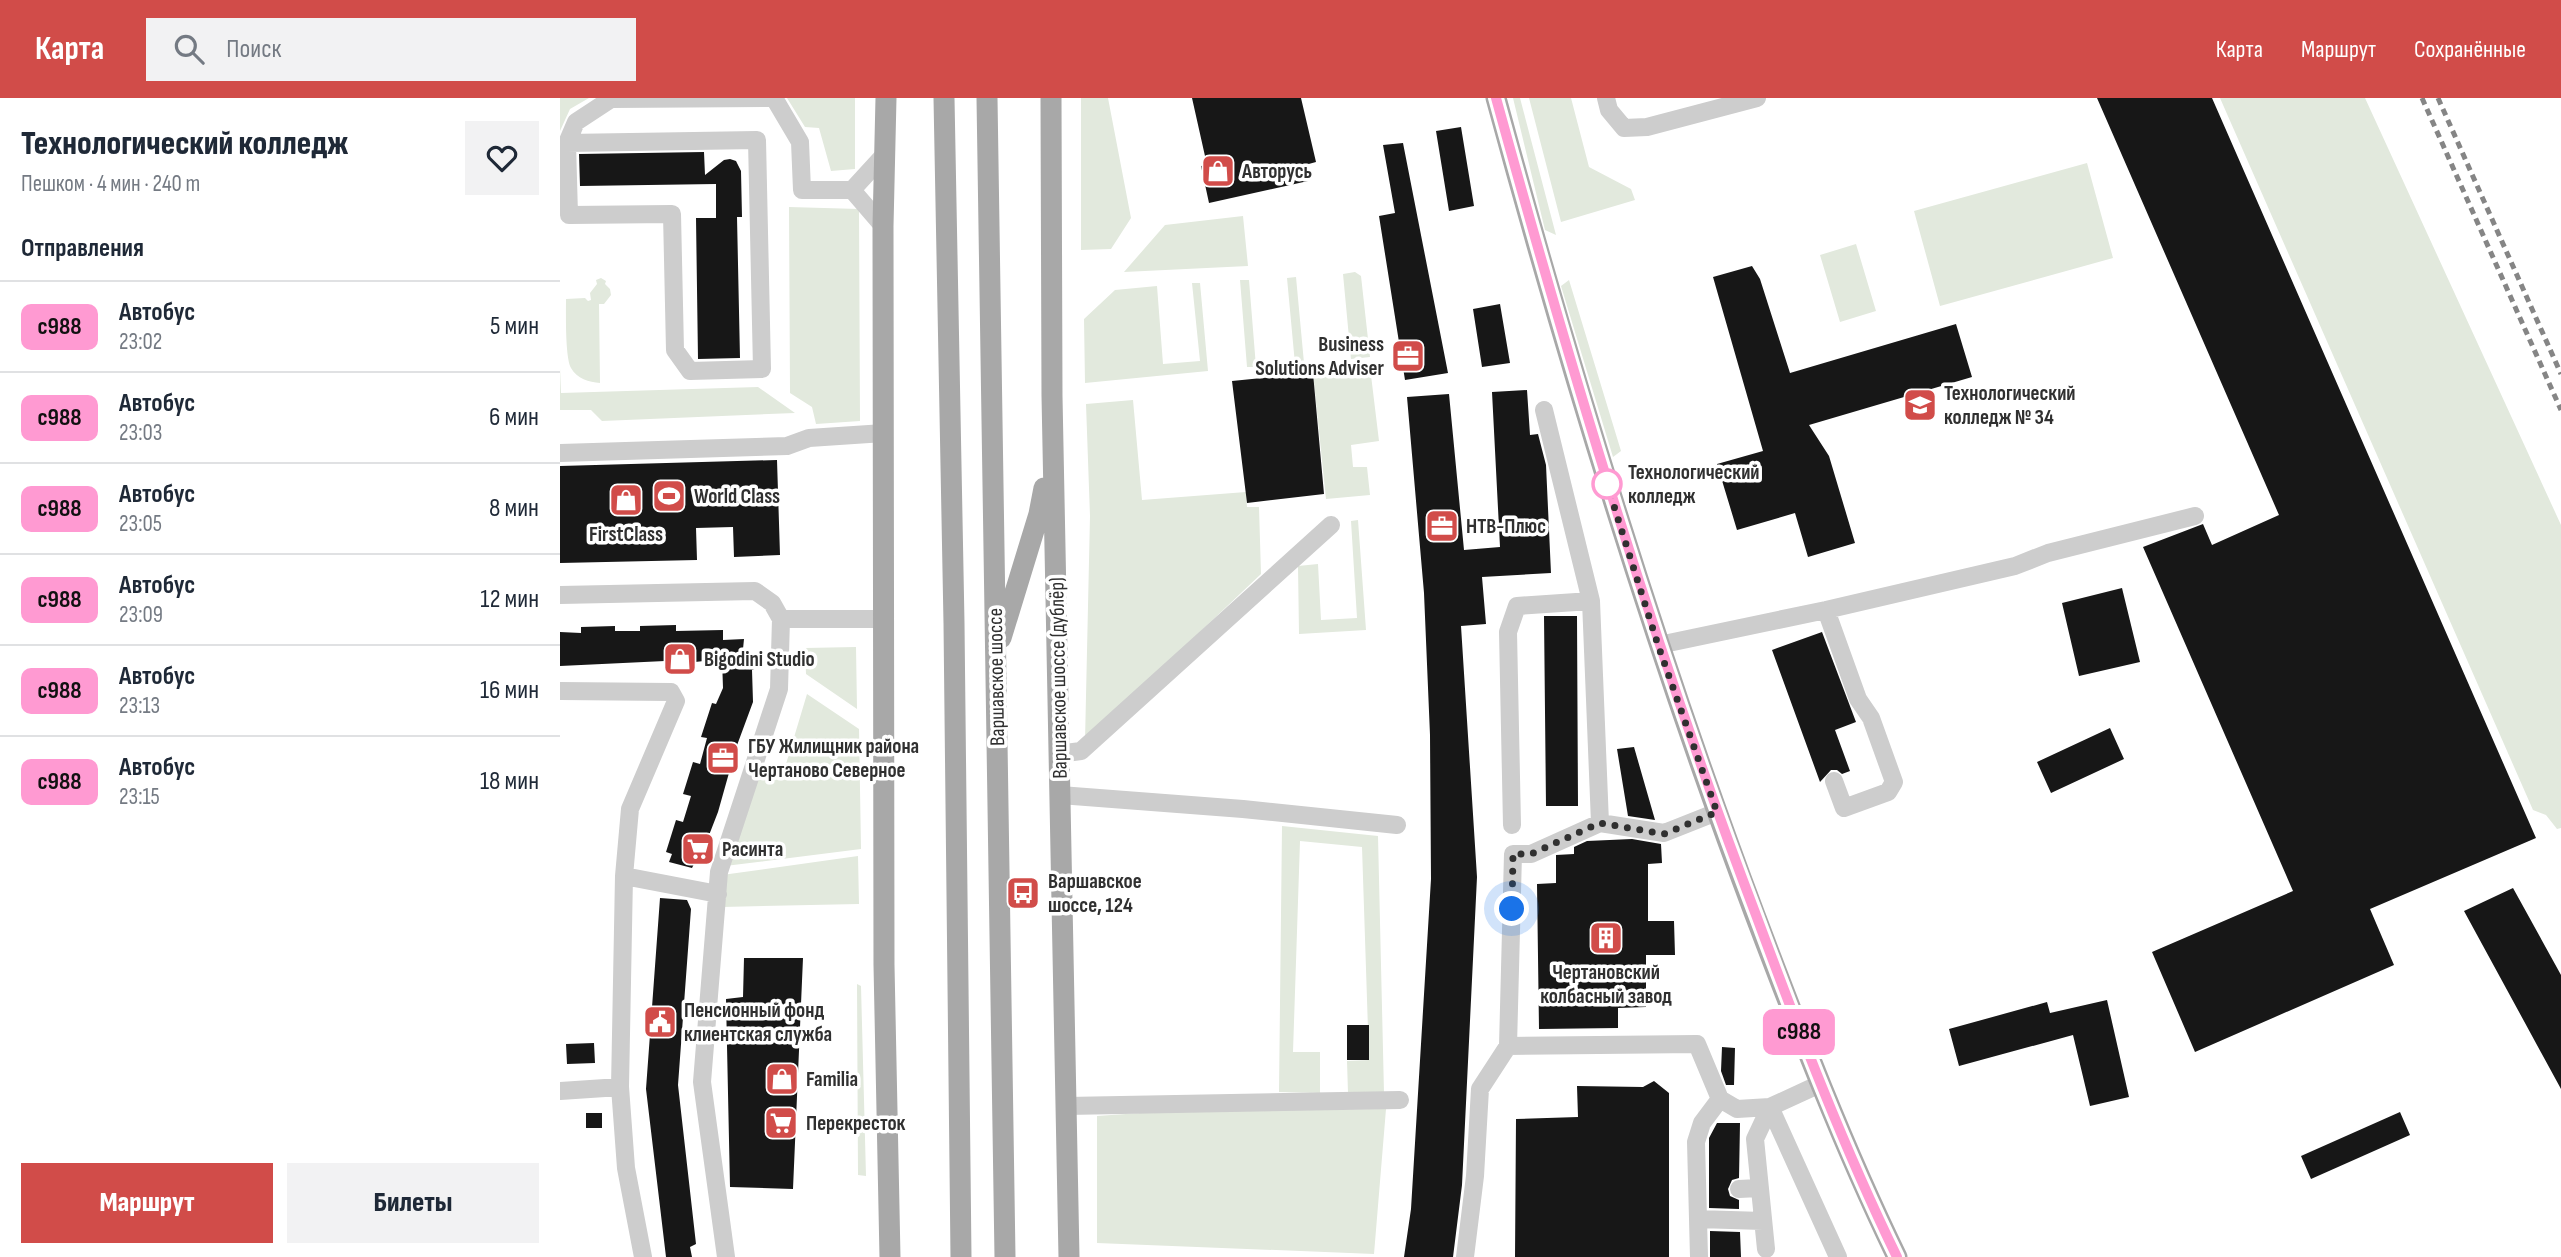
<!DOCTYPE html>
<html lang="ru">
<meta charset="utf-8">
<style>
body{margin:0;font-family:"Sofia Sans Condensed",sans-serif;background:#f2f2f3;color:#1f2937;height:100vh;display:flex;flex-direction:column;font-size:26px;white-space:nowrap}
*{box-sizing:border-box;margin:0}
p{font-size:23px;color:#747a83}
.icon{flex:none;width:38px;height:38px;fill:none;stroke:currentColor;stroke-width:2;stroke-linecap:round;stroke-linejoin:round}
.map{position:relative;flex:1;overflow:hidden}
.sheet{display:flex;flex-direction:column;background:#fff;width:560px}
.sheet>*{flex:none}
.badge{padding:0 14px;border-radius:10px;font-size:24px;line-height:46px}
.you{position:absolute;width:35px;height:35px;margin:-18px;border:5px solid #fff;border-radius:50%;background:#1a73e8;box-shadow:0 0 0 10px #1a73e833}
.map>.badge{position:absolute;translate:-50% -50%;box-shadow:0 0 0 4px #fff}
h2{padding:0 21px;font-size:26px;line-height:63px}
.round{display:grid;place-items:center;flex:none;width:74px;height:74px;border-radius:0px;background:#f2f2f3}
.headline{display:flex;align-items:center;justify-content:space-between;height:119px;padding:0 21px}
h1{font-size:33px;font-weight:800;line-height:52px}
.button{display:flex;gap:14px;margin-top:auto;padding:14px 21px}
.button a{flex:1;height:80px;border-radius:0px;background:#d14c49;color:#fff;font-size:28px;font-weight:800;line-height:80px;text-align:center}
.button a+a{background:#f2f2f3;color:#1f2937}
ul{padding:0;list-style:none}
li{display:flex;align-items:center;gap:21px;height:91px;padding:0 21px;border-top:2px solid #e0e1e3}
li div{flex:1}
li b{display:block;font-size:26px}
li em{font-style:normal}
li .badge{min-width:77px;font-weight:700;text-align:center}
header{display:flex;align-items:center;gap:42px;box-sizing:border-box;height:98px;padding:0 35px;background:#d14c49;color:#fff}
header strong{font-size:33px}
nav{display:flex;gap:38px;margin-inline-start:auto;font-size:24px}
.search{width:490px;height:63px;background:#f2f2f3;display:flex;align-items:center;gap:18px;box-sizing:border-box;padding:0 24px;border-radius:0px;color:#747a83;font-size:26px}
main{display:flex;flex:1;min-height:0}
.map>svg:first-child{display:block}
</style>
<header>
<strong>Карта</strong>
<div class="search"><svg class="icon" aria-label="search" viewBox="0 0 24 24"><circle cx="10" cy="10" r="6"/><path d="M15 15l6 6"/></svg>Поиск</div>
<nav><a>Карта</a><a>Маршрут</a><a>Сохранённые</a></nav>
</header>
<main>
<section class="sheet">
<div class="headline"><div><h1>Технологический колледж</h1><p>Пешком · 4 мин · 240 m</p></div><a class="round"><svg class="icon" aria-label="heart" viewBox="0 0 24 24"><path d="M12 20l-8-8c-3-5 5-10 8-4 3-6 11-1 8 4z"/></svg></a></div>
<h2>Отправления</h2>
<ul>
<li><span class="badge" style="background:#ff9ad2;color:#111">с988</span><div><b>Автобус</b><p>23:02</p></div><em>5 мин</em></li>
<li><span class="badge" style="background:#ff9ad2;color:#111">с988</span><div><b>Автобус</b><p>23:03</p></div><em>6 мин</em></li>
<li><span class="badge" style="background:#ff9ad2;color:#111">с988</span><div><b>Автобус</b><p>23:05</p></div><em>8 мин</em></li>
<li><span class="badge" style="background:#ff9ad2;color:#111">с988</span><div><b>Автобус</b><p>23:09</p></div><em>12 мин</em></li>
<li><span class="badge" style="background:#ff9ad2;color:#111">с988</span><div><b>Автобус</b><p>23:13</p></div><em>16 мин</em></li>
<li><span class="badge" style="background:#ff9ad2;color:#111">с988</span><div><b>Автобус</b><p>23:15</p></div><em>18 мин</em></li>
</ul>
<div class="button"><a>Маршрут</a><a>Билеты</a></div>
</section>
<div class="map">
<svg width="2001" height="1159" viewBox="0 0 2001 1159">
<rect width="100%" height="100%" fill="#fff"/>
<path fill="#e2e9dd" d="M0,0H29L10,11L0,33Z
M227,0H295V71L271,73L259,30L245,29Z
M521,0H548L571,120L551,151L521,152Z
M953,0H960L996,137L985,132Z
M969,0H1011L1029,69L1071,91L1075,102L1001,124Z
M1660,0H1805L2001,427V730L1997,731L1986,717L1973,712Z
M1527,65L1553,160L1380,208L1354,113Z
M229,109L299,111L300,323L256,326L252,309L230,295Z
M683,118L688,168L564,174L605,127Z
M1296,146L1316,213L1280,224L1260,157Z
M795,174L801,178L810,259L791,261L783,176Z
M736,179L744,265L735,266L727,180Z
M41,180L46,183L45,186L50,191L51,197L44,206H39L40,285C29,284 17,281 11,270C5,259 6,215 6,201L25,200L28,203L31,202L30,195L37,186L36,182Z
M680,182H689L696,269H687Z
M1009,182L1061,353L1053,359L1001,188Z
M632,185H640L648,273L525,285L524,221L555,192L597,188L603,266L640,263Z
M810,269L819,343L791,347L793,369H807L810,397L766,401L753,275Z
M0,270L1,295L198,289L235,315L42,323L31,312H0Z
M573,302L582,402L686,394L687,409H699L701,476L525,643L530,418L526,306Z
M798,422L806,532L739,536L738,468L758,466L761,522L797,520L791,423Z
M296,549L297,611L246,576L245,550Z
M247,596L299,631L301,751L165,768L197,674L223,676Z
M722,728L818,738L824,995H788L787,963L809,962L802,749L740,743L733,954H760V995L719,994Z
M298,758L299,806L162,809V777Z
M297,886L301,888L306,1078L298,1077Z
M826,1011L814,1156L537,1145V1018L609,1013Z"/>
<path fill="#171717" d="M632,0H741L756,64L745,67L748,83L649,105L641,68L647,67Z
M1537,0H1652L1976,740L1810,811L1834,867L1635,954L1592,854L1733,793L1583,449L1643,426L1652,447L1719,417Z
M901,29L914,108L889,113L876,33Z
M843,45L888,275L845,282L819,118L835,115L823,47Z
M144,54L145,77L164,62L170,61L176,63L181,73L182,119H177L180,260L138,261L136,120H156V86L20,88L19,56Z
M1192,168L1200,181L1230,275L1396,226L1412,279L1249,327L1269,358L1295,445L1248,459L1235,415L1177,432L1157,366L1203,353L1153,179Z
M940,206L950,265L922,269L913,211Z
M753,275L764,396L687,405L672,283Z
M967,292L970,337L978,336L986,367L991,475L922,479L926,526L901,528L917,779L902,1087L893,1159H844L851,1111L871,781L870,637L864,495L847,299L889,296L904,452L940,449L932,294Z
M217,362L220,457L174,459L173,429L136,430L137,462L0,465V368Z
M1562,490L1580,564L1519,578L1502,505Z
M984,518H1017L1018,708H986Z
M116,527V533L163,532V542L184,541L182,561L208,560V565L192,572L193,604L176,650L158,714L139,763L136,762L132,770L109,764L112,756L106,754L116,722L123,724L131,698L123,696L133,664L140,666L147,640L141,639L152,605L156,606L163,590L162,561L126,565L105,563L0,568V534L21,535V529L55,528V533H80V528Z
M1262,534L1296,624L1275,632L1290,673L1282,676L1277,672H1271L1260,684L1212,552Z
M1550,630L1564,661L1491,695L1477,664Z
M1074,649L1095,722L1068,718L1057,651Z
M1072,741L1101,746L1102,765L1088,766V823H1114L1115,857H1086V909L1058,910V930L979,931L977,786L996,785V757L1014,756V749L1027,743Z
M1953,790L2001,877V991L1904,813Z
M100,800L127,802L131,811L118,987L136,1146L130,1149L132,1159H106L86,991Z
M184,860H243L233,1091L170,1089L166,901L183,899Z
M1547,902L1569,999L1530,1008L1513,937L1399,968L1389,931L1487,904L1490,915Z
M787,927H809V962H787Z
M34,945L35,965L7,966L6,946Z
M1162,949L1175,950L1174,987H1166L1161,973Z
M1094,983L1109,995V1159H955L956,1021L1018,1019L1017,988L1083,989Z
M1840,1014L1850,1037L1751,1081L1741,1058Z
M26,1015H42V1030H26Z
M1157,1025H1180L1179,1080L1172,1082L1168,1091L1170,1098L1179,1102V1111L1149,1110V1040Z
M1150,1133L1180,1134L1181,1159H1150Z"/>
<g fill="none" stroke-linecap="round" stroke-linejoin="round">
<path stroke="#cdcdcd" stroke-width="18" d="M1046,0L1049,12L1064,30L1087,29L1197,0
M7,45L197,42L202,271L130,273L115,252L112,116L9,117L7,45L16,24L51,1L214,0L240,44L242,92H292L325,56
M292,92L323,128
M984,312L1031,503L1040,725
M0,355L227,348L249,340L324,335
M0,497L195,493L212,505L221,521H324
M1266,512L1298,601L1311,620L1334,684L1328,694L1284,710L1274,683
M1099,547L1266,512L1455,468L1488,455L1635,418
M0,593L111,594L116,603L70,711L64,778L60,989L66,1070L83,1159
M498,656L521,653L771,427
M500,697L683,711L837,727
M952,727L948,534L957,508L1031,503
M64,778L158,796
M948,948L1137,946L1160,1001L1177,1011L1210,1009
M1260,986L1210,1009L1278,1159
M0,993L60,989
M506,1008L840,1002
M1179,1091L1199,1090
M1138,1121L1203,1123
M1206,1151L1195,1041L1210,1009
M166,1159L142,984L159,774L219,591L221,521
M905,1159L915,1078L920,991L948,948L953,756H971L1040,725L1104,735L1157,714
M1139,1159L1136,1044L1142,1025L1160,1001"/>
<path stroke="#a8a8a8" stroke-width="21" d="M326,0L323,128L324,867L330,1159
M384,0L394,525L401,1159
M427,0L445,1159
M491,0L492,298L509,1159
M936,0C1011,276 1094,549 1195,817C1239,933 1283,1048 1337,1159
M441,540L479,416L484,390"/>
<path stroke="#858585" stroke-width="5" stroke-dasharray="7 5" stroke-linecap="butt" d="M1862,0L2001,312
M1878,0L2001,276"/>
</g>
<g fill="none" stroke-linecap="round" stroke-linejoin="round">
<defs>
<path id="line" d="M936,0C1012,276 1094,549 1196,817C1239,933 1283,1048 1337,1159"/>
</defs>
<use href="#line" stroke="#fff" stroke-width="16"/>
<use href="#line" stroke="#ff9ad2" stroke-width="10"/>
<path stroke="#303030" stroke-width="7" stroke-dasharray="0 12.6" d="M952,811L953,756H971L1040,725L1104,736L1157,714L1098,547L1047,386"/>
</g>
<defs>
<symbol id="shop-square" viewBox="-11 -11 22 22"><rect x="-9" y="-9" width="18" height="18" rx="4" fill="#d14c49" stroke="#fff"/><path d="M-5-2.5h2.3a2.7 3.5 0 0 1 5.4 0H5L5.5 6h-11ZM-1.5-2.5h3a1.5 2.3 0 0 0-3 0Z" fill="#fff"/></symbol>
<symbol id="office-square" viewBox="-11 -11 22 22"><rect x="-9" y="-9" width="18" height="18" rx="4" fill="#d14c49" stroke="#fff"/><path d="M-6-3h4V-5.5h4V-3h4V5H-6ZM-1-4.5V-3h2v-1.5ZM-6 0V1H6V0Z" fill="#fff"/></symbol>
<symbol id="university-square" viewBox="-11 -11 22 22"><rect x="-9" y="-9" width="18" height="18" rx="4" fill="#d14c49" stroke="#fff"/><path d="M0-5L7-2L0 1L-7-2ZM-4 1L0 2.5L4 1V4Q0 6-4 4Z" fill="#fff"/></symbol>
<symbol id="stadium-square" viewBox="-11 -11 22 22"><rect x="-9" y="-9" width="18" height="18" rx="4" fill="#d14c49" stroke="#fff"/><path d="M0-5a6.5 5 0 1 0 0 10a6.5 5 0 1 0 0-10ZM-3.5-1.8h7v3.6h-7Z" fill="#fff"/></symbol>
<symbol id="supermarket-square" viewBox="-11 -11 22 22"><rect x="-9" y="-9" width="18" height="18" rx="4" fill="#d14c49" stroke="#fff"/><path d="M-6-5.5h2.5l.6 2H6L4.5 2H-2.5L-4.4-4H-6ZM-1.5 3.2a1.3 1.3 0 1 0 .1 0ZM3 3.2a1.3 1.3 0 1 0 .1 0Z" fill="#fff"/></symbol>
<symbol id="bus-square" viewBox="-11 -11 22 22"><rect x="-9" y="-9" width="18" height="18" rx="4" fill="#d14c49" stroke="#fff"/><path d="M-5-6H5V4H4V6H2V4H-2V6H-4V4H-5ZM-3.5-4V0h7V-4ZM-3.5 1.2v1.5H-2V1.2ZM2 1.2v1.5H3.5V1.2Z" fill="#fff"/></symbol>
<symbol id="building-square" viewBox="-11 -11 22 22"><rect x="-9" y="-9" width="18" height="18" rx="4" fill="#d14c49" stroke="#fff"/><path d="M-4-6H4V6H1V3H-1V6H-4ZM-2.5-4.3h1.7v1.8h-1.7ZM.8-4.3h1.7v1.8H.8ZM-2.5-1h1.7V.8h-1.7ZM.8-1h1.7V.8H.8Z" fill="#fff"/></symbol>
<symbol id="civic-square" viewBox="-11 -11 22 22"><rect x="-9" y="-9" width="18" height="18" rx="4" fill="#d14c49" stroke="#fff"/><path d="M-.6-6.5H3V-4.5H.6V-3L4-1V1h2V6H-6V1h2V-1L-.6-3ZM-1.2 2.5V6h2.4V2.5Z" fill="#fff"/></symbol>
</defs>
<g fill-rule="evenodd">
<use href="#shop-square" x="639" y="54" width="38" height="38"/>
<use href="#office-square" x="829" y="239" width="38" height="38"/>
<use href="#university-square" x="1341" y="288" width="38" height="38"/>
<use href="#stadium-square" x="90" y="379" width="38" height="38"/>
<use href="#shop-square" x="47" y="383" width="38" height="38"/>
<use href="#office-square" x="863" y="409" width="38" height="38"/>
<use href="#shop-square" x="101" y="542" width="38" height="38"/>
<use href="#office-square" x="144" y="641" width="38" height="38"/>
<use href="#supermarket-square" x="119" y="732" width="38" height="38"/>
<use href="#bus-square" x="444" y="776" width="38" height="38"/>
<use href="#building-square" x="1027" y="821" width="38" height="38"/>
<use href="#civic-square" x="81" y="905" width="38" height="38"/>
<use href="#shop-square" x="203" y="962" width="38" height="38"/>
<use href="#supermarket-square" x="202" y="1006" width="38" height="38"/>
</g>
<circle fill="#fff" stroke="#ff9ad2" stroke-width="3.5" cx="1047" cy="386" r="14"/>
<g text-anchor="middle" stroke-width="7" stroke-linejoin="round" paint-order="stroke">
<g font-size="21" font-weight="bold" fill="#303030" stroke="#fff" text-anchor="start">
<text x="682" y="80">Авторусь</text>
<text x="824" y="253" text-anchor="end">Business<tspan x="824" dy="24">Solutions Adviser</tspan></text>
<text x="1384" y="302">Технологический<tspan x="1384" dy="24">колледж № 34</tspan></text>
<text x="134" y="405">World Class</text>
<text x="906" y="435">НТВ-Плюс</text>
<text x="66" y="443" text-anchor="middle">FirstClass</text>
<text x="144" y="568">Bigodini Studio</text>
<text x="188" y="655">ГБУ Жилищник района<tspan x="188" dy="24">Чертаново Северное</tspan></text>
<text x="162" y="758">Расинта</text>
<text x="488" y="790">Варшавское<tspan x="488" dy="24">шоссе, 124</tspan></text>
<text x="1046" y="881" text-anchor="middle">Чертановский<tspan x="1046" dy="24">колбасный завод</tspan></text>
<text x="124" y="919">Пенсионный фонд<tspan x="124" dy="24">клиентская служба</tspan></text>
<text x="246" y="988">Familia</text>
<text x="246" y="1032">Перекресток</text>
</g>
<g font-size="21" font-weight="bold" fill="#303030" stroke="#fff" text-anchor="start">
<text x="1068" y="381">Технологический<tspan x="1068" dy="24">колледж</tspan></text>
</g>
<g font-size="21" fill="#303030" stroke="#fff">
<text transform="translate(436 579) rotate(-91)" y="7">Варшавское шоссе</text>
<text transform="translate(498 580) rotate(-91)" y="7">Варшавское шоссе (дублёр)</text>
</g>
</g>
</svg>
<div class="you" style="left:952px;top:811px"></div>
<b class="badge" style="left:1239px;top:934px;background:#ff9ad2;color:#111">с988</b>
</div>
</main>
